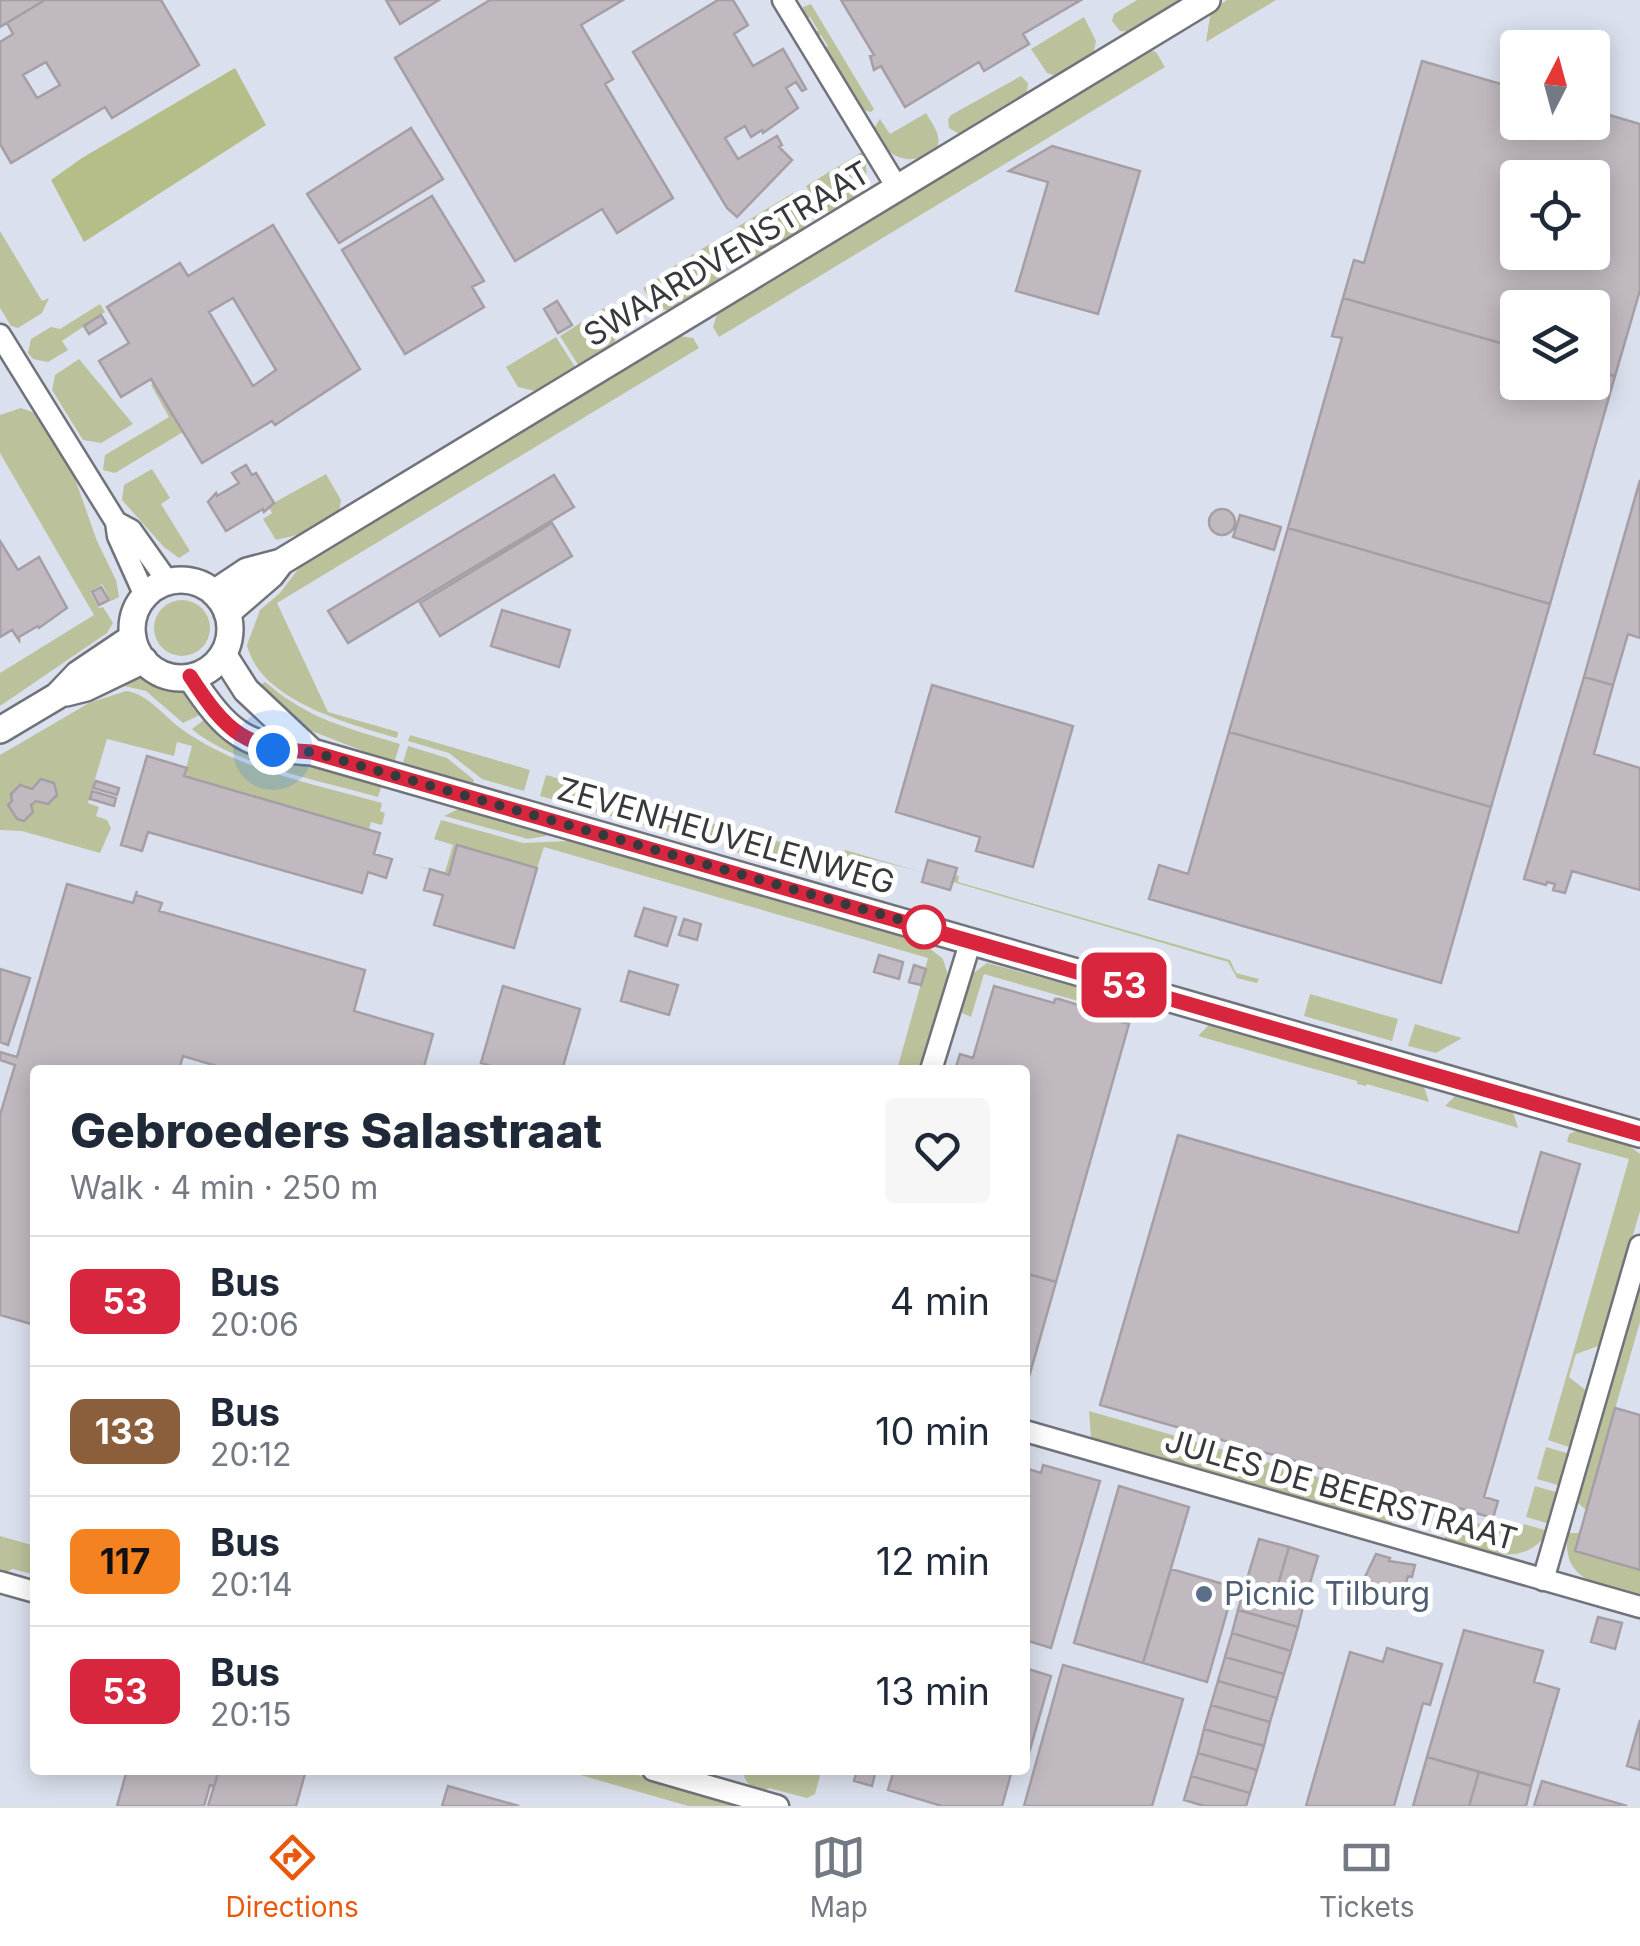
<!DOCTYPE html>
<meta charset="utf-8">
<style>
body{margin:0;font-family:Inter,sans-serif;background:#f6f6f7;color:#1f2937;height:100vh;display:flex;flex-direction:column;font-size:38px;white-space:nowrap}
*{box-sizing:border-box;margin:0}
p{font-size:32px;color:#747a83}
.icon{flex:none;width:55px;height:55px;fill:none;stroke:currentColor;stroke-width:2;stroke-linecap:round;stroke-linejoin:round}
.map{position:relative;flex:1;overflow:hidden}
.panel{position:absolute;left:30px;top:1065px;width:1000px;height:710px;display:flex;flex-direction:column;background:#fff;border-radius:10px;box-shadow:0 5px 25px #0003}
.panel>*{flex:none}
.badge{padding:0 20px;border-radius:15px;font-size:35px;line-height:65px}
.needle{width:65px;rotate:6deg}
.tools{position:absolute;left:1500px;top:30px;display:grid;gap:20px}
.tools a{display:grid;place-items:center;width:110px;height:110px;border-radius:10px;background:#fff;box-shadow:0 5px 25px #0003;font-size:50px}
.you{position:absolute;width:50px;height:50px;margin:-25px;border:8px solid #fff;border-radius:50%;background:#1a73e8;box-shadow:0 0 0 15px #1a73e833}
.map>.badge{position:absolute;translate:-50% -50%;box-shadow:0 0 0 5px #fff}
.round{display:grid;place-items:center;flex:none;width:105px;height:105px;border-radius:10px;background:#f6f6f7}
.summary{display:flex;align-items:center;justify-content:space-between;height:170px;padding:0 40px}
h1{font-size:48px;font-weight:800;line-height:75px}
ul{padding:0;list-style:none}
li{display:flex;align-items:center;gap:30px;height:130px;padding:0 40px;border-top:2px solid #e0e1e3}
li div{flex:1}
li b{display:block;font-size:38px}
li em{font-style:normal}
li .badge{min-width:110px;font-weight:700;text-align:center}
.tabs{display:flex;justify-content:space-around;align-items:center;height:140px;border-top:2px solid #e0e1e3;background:#fff;font-size:28px;color:#747a83}
.tabs a{display:grid;justify-items:center;gap:5px}
.tabs .current{color:#ea580c}
.map>svg:first-child{display:block}
</style>
<div class="map">
<svg width="1640" height="1806" viewBox="0 0 1640 1806">
<rect width="100%" height="100%" fill="#eaecf4"/>
<path fill="#dbe0ee" fill-rule="evenodd" d="M0,0H1640V1806H0ZM1518,48H1592V122H1518ZM1518,178H1592V252H1518ZM1518,308H1592V382H1518ZM35,1070H1025V1770H35Z"/>
<path fill="#bbc29b" d="M1137,0H1184L1135,32L1120,31L1112,21L1114,14Z
M1227,0H1276L1206,42L1211,10Z
M811,4L874,109L871,112L859,109L823,50L828,46L821,35L816,37L814,34L818,30L810,17L805,20L803,7Z
M1084,17L1096,41L1092,59L1060,77L1047,73L1031,49Z
M1146,49L1156,52L1165,67L719,337L713,327L719,308Z
M1021,76L1028,83L1026,99L969,133L959,134L949,128L948,119L951,115Z
M926,113C934,127 943,136 936,152C904,167 890,158 873,130L880,119L890,134Z
M862,152C874,182 860,198 835,213L820,209L806,186Z
M793,193L807,216L803,232L756,261L737,257L724,235Z
M0,231L42,301L49,298L42,313L18,328L11,326L0,308Z
M710,244L723,266L717,285L685,304L666,271Z
M664,275L682,306L673,311L655,308L643,288Z
M100,304L105,312L62,341L68,350L48,362L33,359L28,353L31,339L51,327L60,329Z
M604,308L618,330L613,348L580,368L560,336Z
M672,335L693,338L699,348L277,603L328,712L398,732L397,738C350,724 260,701 247,645L260,610L280,593L305,560Z
M556,337L577,370L539,392L518,387L506,367Z
M79,359L133,424L101,443L83,440L52,390L55,375Z
M153,384L183,432L115,473L103,470L105,455L169,417L151,385Z
M21,408L35,413L42,420L74,476L97,541L116,580L119,597L111,601L102,584L90,592L99,608L103,607L113,623L107,633L0,706V673L94,615L0,453V415Z
M152,469L170,498L161,504L190,551L179,558L164,547L122,500L124,485Z
M326,474L341,500L339,512L301,534L276,540L263,519L272,513L268,506Z
M154 628a28 28 0 1 1 56 0a28 28 0 1 1-56 0Z
M138,673L182,688L206,712L183,723L146,691L120,685Z
M265,682C308,719 347,728 400,744L394,763L291,723L253,689Z
M126,691C149,694 164,717 183,730C241,771 315,784 382,803L380,811L385,813L382,825L371,822L369,830L184,776L192,746L177,742L174,756L107,739L88,803L99,807L96,816L107,820L111,828L100,853L22,831L0,830V755L89,703Z
M209,716L258,751L382,785L378,797C326,782 231,764 192,729Z
M410,735L530,770L524,791L482,779L449,753L408,741Z
M408,746L447,758L474,780L472,786L402,766Z
M546,775L718,825L712,844L540,796Z
M458,809L546,834V836L528,839L444,816Z
M441,820L523,843L568,841L923,943L943,959L948,975L923,1070H897L928,958L544,847L537,868L458,845L449,875L417,866L445,872L453,845L434,839Z
M737,830L842,859L845,850L925,873L868,858L872,872L842,864L836,881L732,851Z
M955,875L959,876L958,882L1230,960L1236,973L1259,979L1257,983L1237,978L1228,962L953,882Z
M987,963L1089,990L1085,1003L984,974L971,1017L960,1012L971,975Z
M1310,994L1398,1019L1392,1041L1304,1016Z
M1415,1024L1462,1038L1436,1053L1408,1046Z
M1209,1025L1424,1087L1429,1102L1367,1084L1366,1086L1357,1084V1081L1198,1036Z
M1455,1096L1513,1112L1518,1128L1445,1106Z
M1576,1131L1628,1145L1640,1154V1211L1601,1345L1576,1354L1569,1377L1588,1392L1572,1448L1548,1440L1629,1159L1567,1142L1569,1134Z
M1640,1283V1322L1586,1510L1577,1502Z
M1089,1411L1408,1503L1391,1524L1091,1438Z
M1546,1447L1570,1454L1561,1486L1537,1479Z
M1535,1486L1559,1493L1550,1524L1526,1517Z
M1445,1514L1520,1535L1524,1524L1548,1531C1524,1571 1481,1550 1445,1540Z
M1568,1533H1579L1640,1570V1596C1603,1585 1560,1583 1568,1533Z
M0,1536L35,1546V1575L13,1569L6,1572L0,1571Z
M563,1770H621L742,1806H688Z
M743,1770H814L821,1772L815,1794L807,1798L769,1788L762,1792C751,1788 744,1782 743,1770Z"/>
<path fill="#b5be88" d="M235,68L266,125L84,242L51,180L82,158Z"/>
<path fill="#c0bac0" stroke="#a59fa5" stroke-width="2.5" fill-rule="evenodd" d="M0,0H45L0,27Z
M45,0H161L199,65L112,118L105,107L11,163L0,144V42L13,34L7,23ZM46,62L60,85L37,98L23,75Z
M386,0H439L400,24Z
M490,0H623L581,25L613,79L605,84L673,198L617,233L602,209L515,261L395,58Z
M718,0H733L748,25L734,34L753,66L783,49L806,89L802,91L796,82L786,88L798,108L763,133L762,130L751,137L745,126L725,138L738,159L777,136L782,145L779,147L792,160L737,217L727,208L633,52Z
M841,0H1081L1023,34L1029,44L984,71L979,62L905,107L881,66L874,70L870,56L874,55Z
M1422,61L1518,89V122H1592V110L1640,124V290L1615,376L1592,370V308H1518V348L1343,298L1354,260L1364,263ZM1518,178H1592V252H1518Z
M411,128L443,179L339,243L307,194Z
M1052,146L1140,171L1098,314L1016,291L1048,182L1009,171Z
M432,196L484,281L472,287L484,307L405,354L342,250Z
M273,225L360,369L275,425L272,421L202,463L151,379L121,397L99,361L129,343L107,307L180,263L188,276ZM233,298L276,370L253,386L209,312Z
M1343,298L1518,348V382H1592V370L1615,376L1550,604L1288,528L1342,338L1332,336Z
M557,301L572,325L558,333L544,309Z
M101,315L106,323L89,334L84,326Z
M246,465L252,475L256,473L274,503L264,512L263,509L226,531L208,502L216,493L217,496L239,483L232,473Z
M554,475L574,507L348,643L328,611Z
M1640,480V638L1628,634L1613,685L1584,677Z
M1209 522a13 13 0 1 1 26 0a13 13 0 1 1-26 0Z
M1240,515L1281,527L1274,550L1233,537Z
M552,523L572,556L440,636L420,603Z
M1288,528L1550,604L1491,807L1229,732Z
M0,541L18,570L39,557L67,608L39,628L38,626L19,637V640L12,630L0,637Z
M101,587L109,600L99,605L92,592Z
M502,610L570,630L559,667L491,646Z
M1584,677L1613,685L1594,754L1640,768V890L1572,871L1565,893L1553,890L1555,884L1547,882L1546,885L1524,879Z
M932,685L1073,726L1033,867L976,851L980,837L896,812Z
M1229,732L1491,807L1441,983L1149,899L1159,865L1188,874Z
M147,756L187,768L184,776L380,833L374,854L392,859L386,878L368,872L362,893L148,832L142,851L121,845Z
M41,779L54,783L57,795L48,804L36,801L31,805L33,812L24,821L17,819L8,805L12,801L11,794L20,785L32,789Z
M96,781L119,788L117,795L93,788Z
M92,791L116,798L114,806L90,799Z
M457,845L537,868L514,948L434,925L443,895L424,890L430,869L449,875Z
M928,860L957,868L950,890L922,882Z
M67,884L133,903L137,891L136,895L162,903L159,911L365,970L354,1011L433,1034L423,1070H230L183,1056L179,1070H35V1325L0,1315V1115L15,1065L0,1060V1052L17,1057Z
M644,908L676,917L667,946L635,936Z
M684,919L701,924L697,940L679,935Z
M879,955L903,962L899,979L874,972Z
M914,965L926,969L921,985L909,982Z
M0,969L30,978L8,1045L0,1042Z
M629,971L678,985L669,1015L621,1001Z
M503,986L580,1009L562,1070H504L481,1063Z
M994,986L1054,1003L1055,999H1059L1111,1015L1110,1019L1129,1024L1056,1282L1025,1273V1070H955L960,1054L973,1058Z
M1178,1135L1518,1233L1541,1152L1580,1164L1484,1497L1498,1501L1493,1518L1100,1405Z
M1025,1273L1056,1282L1025,1391Z
M1615,1408L1640,1415V1570L1575,1551Z
M1043,1465L1100,1481L1051,1648L1025,1640V1468L1041,1473Z
M1119,1486L1189,1507L1143,1663L1074,1643Z
M1259,1539L1289,1547L1275,1595L1245,1586Z
M1289,1547L1318,1556L1304,1603L1275,1595Z
M1376,1554L1390,1558L1389,1561L1415,1565L1412,1577L1408,1576L1399,1608L1383,1603L1388,1589L1363,1581Z
M1171,1569L1234,1587L1207,1682L1143,1663Z
M1245,1586L1304,1603L1298,1627L1238,1610Z
M1238,1610L1298,1627L1291,1651L1232,1633Z
M1598,1617L1622,1623L1615,1649L1591,1642Z
M1464,1630L1543,1651L1534,1682L1559,1689L1531,1786L1427,1757Z
M1232,1633L1291,1651L1284,1674L1225,1657Z
M1387,1648L1442,1664L1430,1705L1423,1703L1394,1806H1306L1350,1652L1383,1662Z
M1225,1657L1284,1674L1277,1698L1218,1681Z
M1063,1665L1183,1699L1152,1806H1024Z
M1025,1668L1051,1676L1027,1760L1025,1759Z
M1218,1681L1277,1698L1270,1722L1211,1705Z
M1211,1705L1270,1722L1264,1746L1204,1729Z
M1640,1720V1770L1627,1766Z
M1204,1729L1264,1746L1257,1770L1198,1753Z
M1198,1753L1257,1770L1250,1793L1191,1776Z
M1427,1757L1479,1772L1469,1806H1413Z
M127,1770H215L218,1774L214,1786L210,1785L204,1806H117Z
M219,1770H306L296,1806H208Z
M857,1770H876L872,1786L854,1781Z
M894,1770H1012L1002,1806H942L888,1790Z
M1479,1772L1531,1786L1526,1806H1469Z
M1191,1776L1250,1793L1246,1806H1204L1184,1800Z
M1542,1781L1627,1806H1534Z
M448,1786L519,1806H442Z"/>
<g fill="none" stroke-linecap="round" stroke-linejoin="round">
<defs>
<path id="minor" d="M783,0L898,189
M0,335L116,522L118,536L145,596
M116,522L131,530L168,582
M931,1070L971,940
M1025,1431L1640,1607
M1543,1580L1640,1246
M0,1582L35,1592
M653,1770L778,1806"/>
<path id="tertiary" d="M132 629a49 49 0 1 1 98 0a49 49 0 1 1-98 0Z
M214,593L247,571L281,562L1207,0
M227,613L271,575L281,562
M223,654L246,690L312,752
M190,677C227,732 244,748 312,752L1640,1134
M66,693L86,688L144,660
M0,730L57,696L78,674L133,637"/>
</defs>
<use href="#minor" stroke="#71737a" stroke-width="25"/>
<use href="#tertiary" stroke="#71737a" stroke-width="30"/>
<use href="#minor" stroke="#fff" stroke-width="20"/>
<use href="#tertiary" stroke="#fff" stroke-width="25"/>
</g>
<g fill="none" stroke-linecap="round" stroke-linejoin="round">
<defs>
<path id="line" d="M190,676C227,733 244,748 312,752L1640,1134"/>
</defs>
<use href="#line" stroke="#fff" stroke-width="22"/>
<use href="#line" stroke="#d7263d" stroke-width="15"/>
<path stroke="#38393c" stroke-width="10" stroke-dasharray="0 18" d="M273,750L312,752L936,930L924,927"/>
</g>
<circle fill="#fff" stroke="#d7263d" stroke-width="5" cx="924" cy="927" r="20"/>
<circle fill="#5c6f8a" stroke="#fff" stroke-width="4" cx="1204" cy="1594" r="10"/>
<g text-anchor="middle" stroke-width="10" stroke-linejoin="round" paint-order="stroke">
<g font-size="32" fill="#38393c" stroke="#fff">
<text transform="translate(727 254) rotate(-31)" y="11">SWAARDVENSTRAAT</text>
<text transform="translate(726 836) rotate(16)" y="11">ZEVENHEUVELENWEG</text>
<text transform="translate(1341 1490) rotate(16)" y="11">JULES DE BEERSTRAAT</text>
</g>
<g font-size="32" fill="#4e5e75" stroke="#fff" text-anchor="start">
<text x="1224" y="1605">Picnic Tilburg</text>
</g>
</g>
</svg>
<div class="tools">
<a><svg class="needle" viewBox="-14 -14 28 28"><path d="M0-13l5 13h-10z" fill="#e53935"/><path d="M0 13l5-13h-10z" fill="#747a83"/></svg></a>
<a><svg class="icon" aria-label="locate" viewBox="0 0 24 24"><circle cx="12" cy="12" r="6"/><path d="M12 2v4M12 18v4M2 12h4M18 12h4"/></svg></a>
<a><svg class="icon" aria-label="layers" viewBox="0 0 24 24"><path d="M12 4l9 5-9 5-9-5zM3 14l9 5 9-5"/></svg></a>
</div>
<div class="you" style="left:273px;top:750px"></div>
<b class="badge" style="left:1124px;top:985px;background:#d7263d;color:#fff">53</b>
<section class="panel">
<div class="summary"><div><h1>Gebroeders Salastraat</h1><p>Walk · 4 min · 250 m</p></div><a class="round"><svg class="icon" aria-label="heart" viewBox="0 0 24 24"><path d="M12 20l-8-8c-3-5 5-10 8-4 3-6 11-1 8 4z"/></svg></a></div>
<ul>
<li><span class="badge" style="background:#d7263d;color:#fff">53</span><div><b>Bus</b><p>20:06</p></div><em>4 min</em></li>
<li><span class="badge" style="background:#8b5e3c;color:#fff">133</span><div><b>Bus</b><p>20:12</p></div><em>10 min</em></li>
<li><span class="badge" style="background:#f58220;color:#111">117</span><div><b>Bus</b><p>20:14</p></div><em>12 min</em></li>
<li><span class="badge" style="background:#d7263d;color:#fff">53</span><div><b>Bus</b><p>20:15</p></div><em>13 min</em></li>
</ul>
</section>
</div>
<nav class="tabs">
<a class="current"><svg class="icon" aria-label="directions" viewBox="0 0 24 24"><path d="M12 3l9 9-9 9-9-9zM9 14v-3h6M13 9l2 2-2 2"/></svg>Directions</a>
<a><svg class="icon" aria-label="map" viewBox="0 0 24 24"><path d="M3 6l6-2 6 2 6-2v14l-6 2-6-2-6 2zM9 4v14M15 6v14"/></svg>Map</a>
<a><svg class="icon" aria-label="tickets" viewBox="0 0 24 24"><path d="M3 7h18v10H3zM15 7v10"/></svg>Tickets</a>
</nav>
